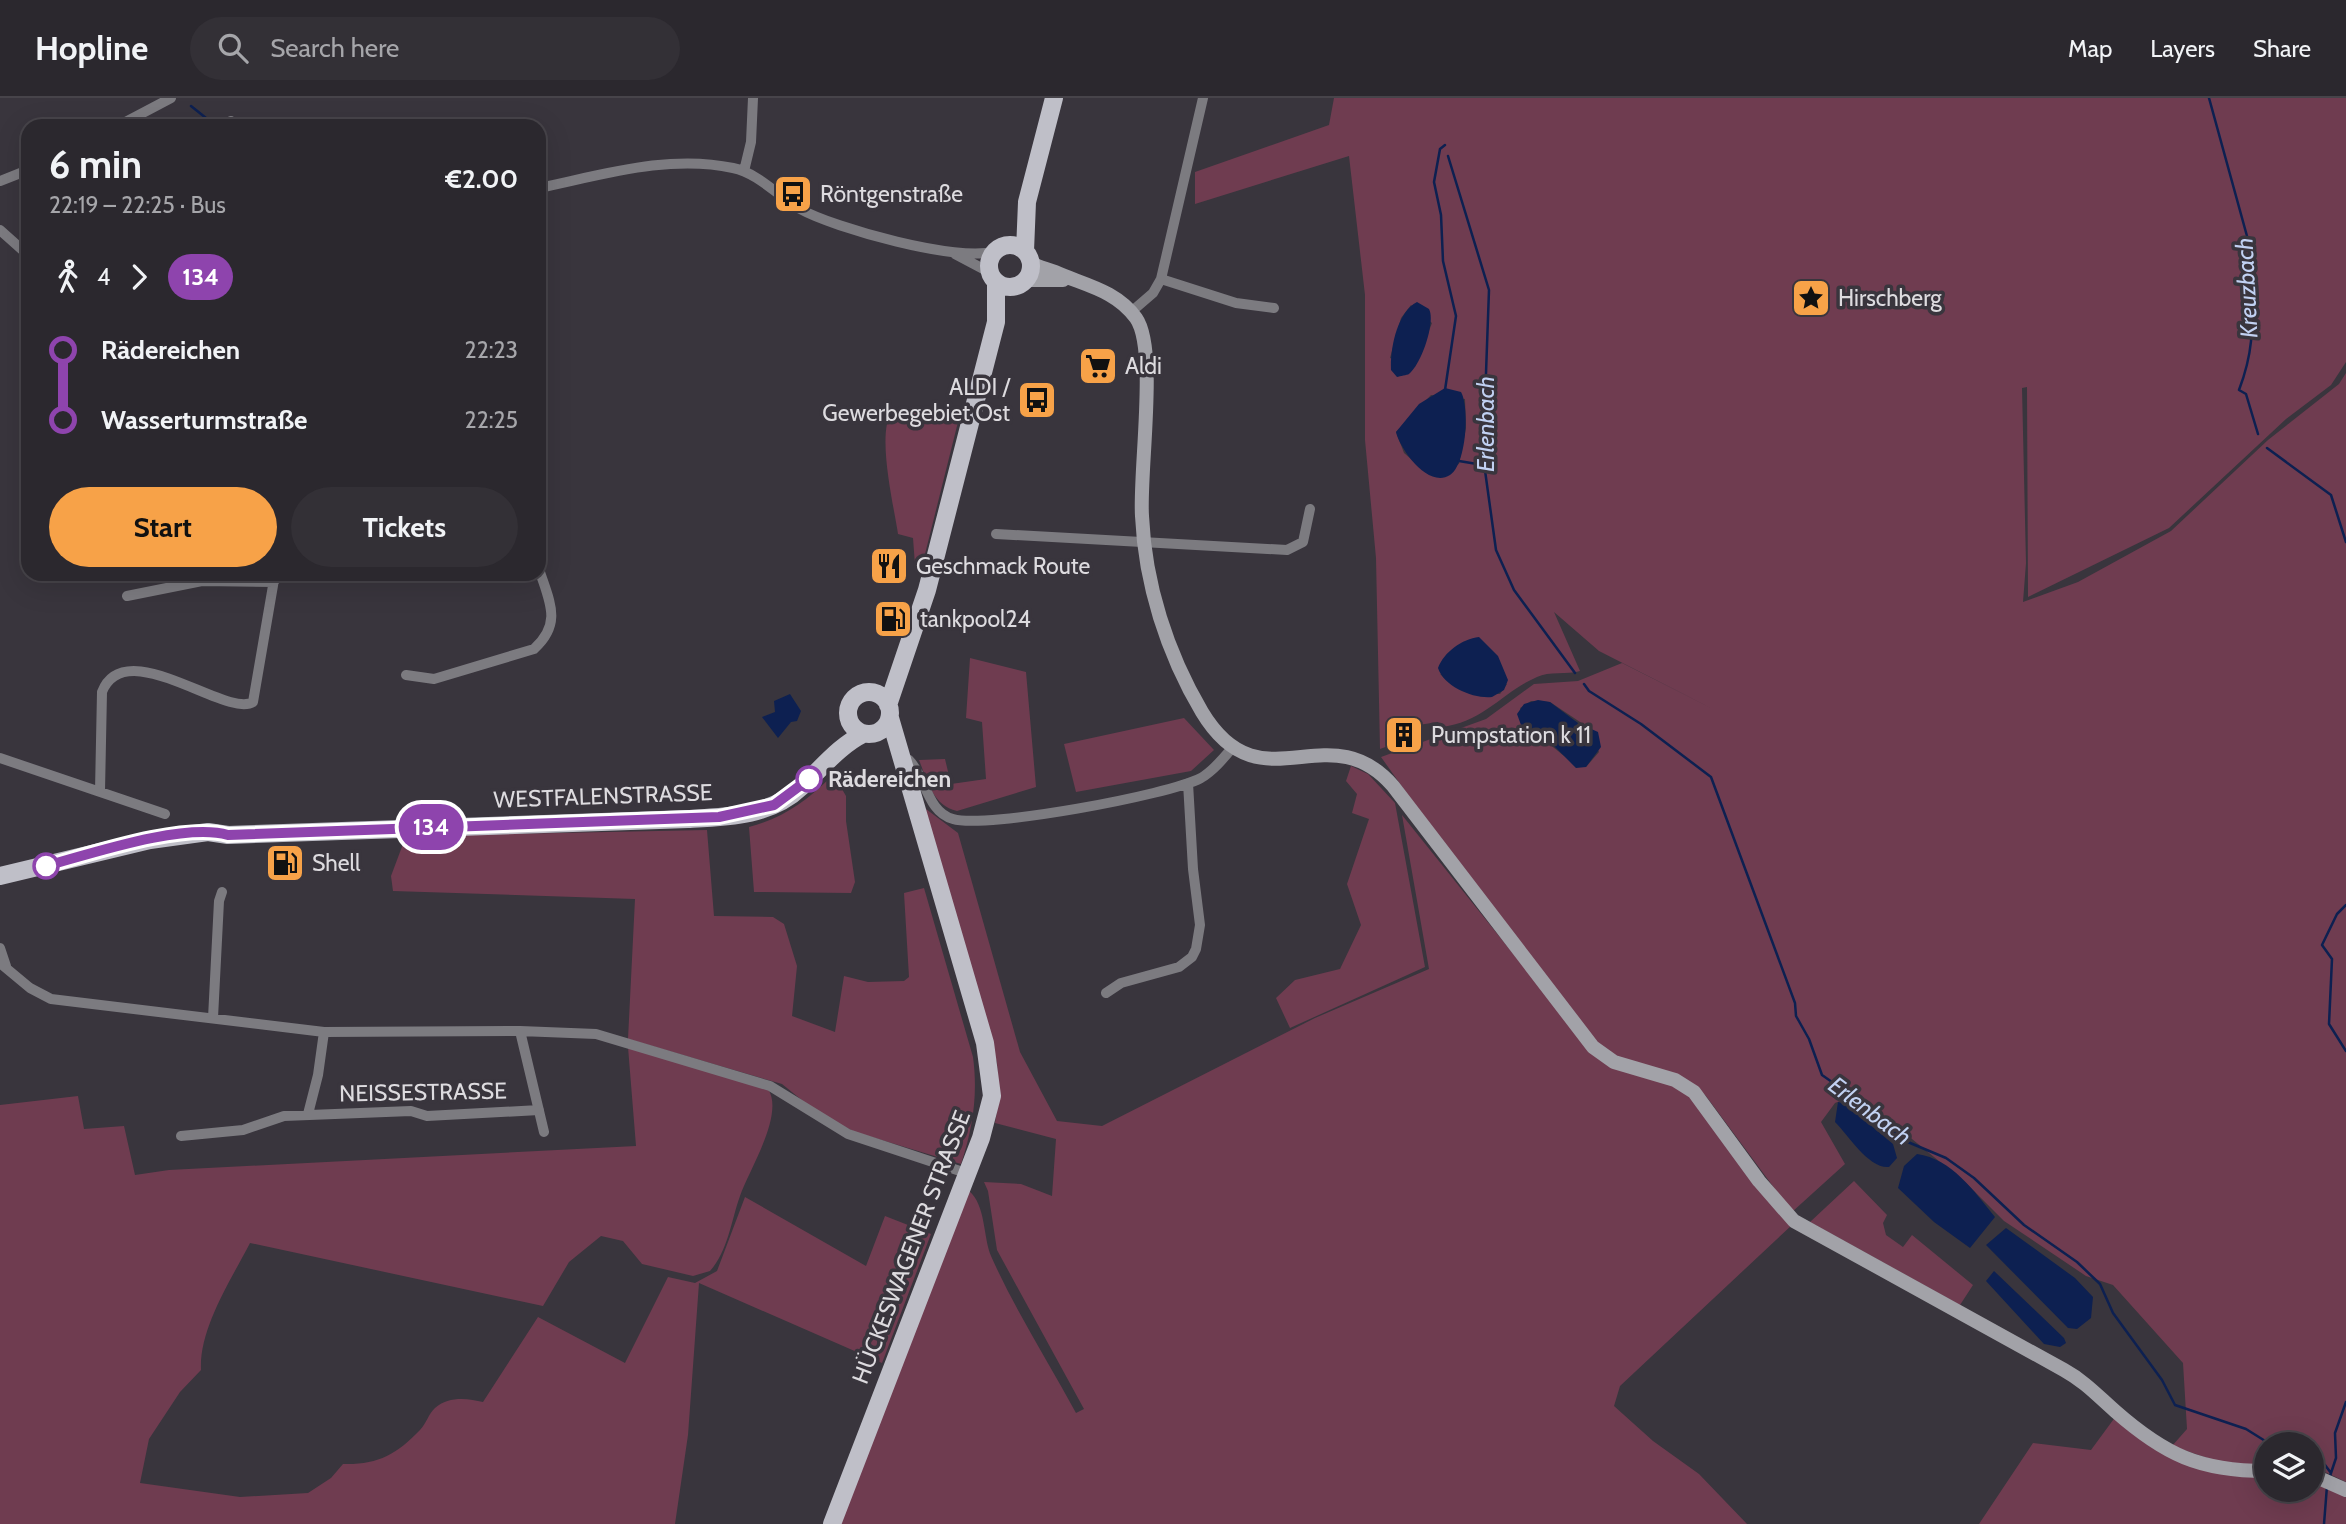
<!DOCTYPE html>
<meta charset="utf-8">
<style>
body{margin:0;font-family:Cabin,sans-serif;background:#333036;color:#f1f3f6;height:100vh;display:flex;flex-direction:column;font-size:26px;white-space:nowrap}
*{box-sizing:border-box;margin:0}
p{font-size:23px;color:#a6a6aa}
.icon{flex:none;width:38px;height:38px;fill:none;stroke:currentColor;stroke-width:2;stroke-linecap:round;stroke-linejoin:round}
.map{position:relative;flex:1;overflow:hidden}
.drawer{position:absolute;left:21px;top:21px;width:525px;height:462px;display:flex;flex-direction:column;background:#2b282e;border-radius:21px;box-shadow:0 7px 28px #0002,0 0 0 2px #47444a}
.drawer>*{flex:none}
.badge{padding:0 14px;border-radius:23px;font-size:24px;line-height:46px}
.controls{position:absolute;left:2254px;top:1334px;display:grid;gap:14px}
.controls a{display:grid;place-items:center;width:70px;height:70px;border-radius:50%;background:#2b282e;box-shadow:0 7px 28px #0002,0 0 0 2px #47444a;font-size:35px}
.map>.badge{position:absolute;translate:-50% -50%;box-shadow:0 0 0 4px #fff}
.legs{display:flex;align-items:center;gap:10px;height:77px;padding:0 28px;font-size:23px}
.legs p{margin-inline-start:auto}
.overview{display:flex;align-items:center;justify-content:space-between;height:119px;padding:0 28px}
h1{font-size:38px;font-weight:700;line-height:52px}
.primary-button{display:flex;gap:14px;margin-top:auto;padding:14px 28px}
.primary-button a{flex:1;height:80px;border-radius:42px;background:#f7a248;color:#111;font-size:28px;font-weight:700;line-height:80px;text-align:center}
.primary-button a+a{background:#333036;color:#f1f3f6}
ul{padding:0 28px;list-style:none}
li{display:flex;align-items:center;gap:24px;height:70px;font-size:26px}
li i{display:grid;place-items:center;width:10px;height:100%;margin:0 9px;background:currentColor}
li i::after{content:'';width:18px;height:18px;margin:-9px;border:5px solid;border-radius:50%;background:#2b282e}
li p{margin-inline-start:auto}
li:first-child i{background:linear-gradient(#0000 50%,currentColor 0)}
li:last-child i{background:linear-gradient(currentColor 50%,#0000 0)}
header{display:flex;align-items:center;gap:42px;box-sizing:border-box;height:98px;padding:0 35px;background:#2b282e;border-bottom:2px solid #47444a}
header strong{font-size:33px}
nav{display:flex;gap:38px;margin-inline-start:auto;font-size:24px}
.search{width:490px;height:63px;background:#333036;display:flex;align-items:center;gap:18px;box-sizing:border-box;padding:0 24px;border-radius:38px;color:#a6a6aa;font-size:26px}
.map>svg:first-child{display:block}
</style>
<header>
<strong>Hopline</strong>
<div class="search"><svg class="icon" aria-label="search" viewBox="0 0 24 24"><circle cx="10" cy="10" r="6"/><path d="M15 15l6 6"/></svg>Search here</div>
<nav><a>Map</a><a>Layers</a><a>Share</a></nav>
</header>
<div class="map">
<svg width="2346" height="1426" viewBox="0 0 2346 1426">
<rect width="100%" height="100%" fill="#39353d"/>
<path fill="#6f3c50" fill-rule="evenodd" d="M1334,0H2346V264L2331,287L2286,321L2169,430L2028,499L2027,289L2022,290L2026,465L2023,504L2078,484L2171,433L2268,342L2339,286L2346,275V1384L2325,1374L2312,1372V1346H2266V1369L2231,1368L2172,1348L2187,1331L2183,1265L2113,1187L2086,1178L2004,1123L1967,1086L1857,996L1835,1005L1821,1024L1845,1066L1792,1114L1706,998L1693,986L1620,962L1596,945L1443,746L1381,659L1486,621L1534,586L1578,583L1622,565L1717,613L1599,553L1554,514L1580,573C1567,577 1549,573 1537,579C1502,594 1484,624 1441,629L1438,624L1412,628L1413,639L1380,651L1376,460L1365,342V197L1349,58L1195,106V74L1329,27ZM1411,207L1432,225L1415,269L1390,260L1401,220ZM1431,297L1465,301L1466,330L1459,366L1427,375L1404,355L1396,334ZM1440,576L1507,586L1500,596C1475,596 1458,594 1440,576ZM1531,603L1550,604L1589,630L1599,654L1586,669C1560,661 1551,642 1527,632L1520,610Z
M901,311H954L960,316L922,468L915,467L913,440L898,436C894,408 876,336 892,313Z
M970,560L1026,574L1036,689L957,713C933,708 927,682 919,662L945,661L951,686L986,681L982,624L966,620Z
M1184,620L1214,652L1191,673L1076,694L1064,646Z
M1351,668L1368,676L1395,705L1425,869L1290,930L1276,900L1295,882L1340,871L1361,827L1347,786L1369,721L1352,715L1357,696L1346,683Z
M830,680L839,686L846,698V723L855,784L851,795L754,794L749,729C783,720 805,704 830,680Z
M922,708L958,735L1020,954L1057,1023L1102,1028L1315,920L1429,871L1402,717L1591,953L1684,993L1701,1008L1792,1127L1620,1288L1614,1308L1653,1343L1699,1376L1747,1426H839L969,1093C986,1107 983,1139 991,1158C1015,1212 1048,1263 1076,1315L1084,1311L997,1152L988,1093L984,1084L1021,1086L1052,1098L1056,1041L995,1025L999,1000L997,965Z
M707,732L714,818L773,819L784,826L797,868L792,918L835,934L844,878L868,884L904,883L909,879L904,795L924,790L973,959C978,996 973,1030 961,1066L855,1034L819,1016L782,986L628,941L635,801L393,793L391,778L406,738Z
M628,949L768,991C785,1016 748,1074 740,1098C731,1123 728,1153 710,1173L693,1178L642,1166L623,1143L601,1138L569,1164L543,1208L250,1145C231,1182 199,1230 201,1272L180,1294L149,1341L140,1385L240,1399L308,1395L331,1380L343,1366C377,1367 396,1357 420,1332C426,1326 429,1315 435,1310C448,1298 468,1300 483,1304L538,1219L625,1265L668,1179L695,1185L717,1173L745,1099L866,1168L885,1118L931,1136L882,1265L699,1185L688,1337L675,1426H0V1007L78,998L84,1031L124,1028L135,1077L169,1072L636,1048Z
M1854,1083L1887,1117L1883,1125L1886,1137L1903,1149L1912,1137L1973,1187L1960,1207L1810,1124Z
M2116,1318C2177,1364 2189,1375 2266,1379V1391H2312V1382L2346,1396V1426H1979L2033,1345L2091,1352Z"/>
<path fill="#0d2051" d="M1417,204L1429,211C1436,224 1421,267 1409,276C1407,277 1400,278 1397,279L1391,272C1390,251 1397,214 1417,204Z
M1445,290L1461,294C1470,310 1466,367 1450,377C1428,391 1400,351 1396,334L1419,306Z
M1479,539L1498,558L1508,582L1504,592L1492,599C1474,601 1444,589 1438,570C1444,554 1462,541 1479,539Z
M790,596L801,613L797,623L791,624L778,640L762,619L775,614L774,603Z
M1538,602L1550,604L1578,625L1598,634L1601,649L1586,669L1576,670L1554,648L1521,627L1517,616L1524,606Z
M1838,1004L1845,1006L1893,1046L1897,1060L1889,1069C1869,1071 1849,1038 1835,1024Z
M1917,1056C1952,1061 1974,1093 1995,1119L1970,1150L1934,1124L1898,1090L1904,1068Z
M2006,1130L2075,1180L2093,1199L2091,1220L2077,1231L2068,1230L1986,1147Z
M1994,1173L2064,1240L2066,1245L2060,1249L2044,1246L1986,1183Z"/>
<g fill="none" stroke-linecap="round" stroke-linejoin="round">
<path stroke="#0d2051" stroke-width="2.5" d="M2209,0L2250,149C2247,164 2250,178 2251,193C2253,232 2253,255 2239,292L2246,296L2258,336
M191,8L216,28
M1448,58L1489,192L1483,358L1496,452L1514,492L1575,575
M1445,292L1456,218L1443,163L1441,117L1434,84L1440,51L1445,47
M2267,350L2331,397L2346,444
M1459,363L1483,367
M1584,586L1589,593L1641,626L1711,679L1795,905L1796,918L1809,941L1822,977L1859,1003L1903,1042L1946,1060L1974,1080L2024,1127L2077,1164L2100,1186L2113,1215L2162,1282L2175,1307L2246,1331L2270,1346
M2346,807L2337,816L2322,847L2332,861L2329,926L2346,953
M2312,1363L2325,1367L2331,1375
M2330,1378L2336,1360L2335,1335L2346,1304
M2324,1426L2327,1388"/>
<path stroke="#7c7b80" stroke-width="10" d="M231,23L237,28
M118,28L171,0
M744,73L751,44L753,0
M0,83L28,72
M539,90C602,77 669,56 733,70C758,75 778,98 800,111C834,130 959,165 995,153
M0,132L28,157
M955,156L989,174
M1161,181L1236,205L1274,210
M1131,214L1153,195L1161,181L1203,0
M996,436L1287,452L1303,444L1310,411
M127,498L202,483L274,484
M406,577L434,581L534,551C563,525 549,503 539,471
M0,660L165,716
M900,663L909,662C926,679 927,714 953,721C986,731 1169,697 1201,680C1213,673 1223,661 1232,650
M100,693L102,594C125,535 227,621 253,604L275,476
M0,850L6,868
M0,865L30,890L51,901L324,934L520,933L596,936L770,988L848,1036L966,1075
M1106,895L1121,885L1179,869L1192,859L1196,851L1200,827L1193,771L1188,685
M213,920L219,803L222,794
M520,933L544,1034
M308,1016L318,977L324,934
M181,1038L243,1032L284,1018L411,1013L427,1018L539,1012"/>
<path stroke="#a2a2a8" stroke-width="14" d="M1031,164C1038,170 1046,170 1055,174C1084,187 1116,192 1136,220C1158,251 1139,373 1142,418C1145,486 1167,555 1202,614C1261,712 1328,613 1393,688L1593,949L1614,964L1675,982L1694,994L1759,1083L1794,1123L2064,1272C2084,1283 2098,1298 2115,1313C2165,1357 2200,1373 2266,1373
M1026,182H1063
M2312,1377L2346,1392"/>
<path stroke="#bfbfc8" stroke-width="18" d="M989 168a21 21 0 1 1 42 0a21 21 0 1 1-42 0Z
M1025,153L1027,104L1054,0
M848 615a21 21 0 1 1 42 0a21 21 0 1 1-42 0Z
M888,607L927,492L996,224V184
M0,778L150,742L208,734L228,737L688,721C728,719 771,718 801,689C821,671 839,648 863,636
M832,1426L981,1040L992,998L985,945L890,620"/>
</g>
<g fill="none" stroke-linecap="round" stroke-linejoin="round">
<defs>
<path id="line-1" d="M46,768C90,756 185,724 228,737L719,719L774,707L809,681"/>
</defs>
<use href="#line-1" stroke="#fff" stroke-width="16"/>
<use href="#line-1" stroke="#8e44ad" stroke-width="10"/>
</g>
<defs>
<symbol id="bus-square" viewBox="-11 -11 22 22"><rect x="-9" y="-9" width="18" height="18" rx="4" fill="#f7a248" stroke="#39353d"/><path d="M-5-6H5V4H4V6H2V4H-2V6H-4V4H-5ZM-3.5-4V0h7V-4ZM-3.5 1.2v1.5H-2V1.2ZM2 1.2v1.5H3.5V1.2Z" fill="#111"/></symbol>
<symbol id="sight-square" viewBox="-11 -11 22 22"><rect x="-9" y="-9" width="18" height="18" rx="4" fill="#f7a248" stroke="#39353d"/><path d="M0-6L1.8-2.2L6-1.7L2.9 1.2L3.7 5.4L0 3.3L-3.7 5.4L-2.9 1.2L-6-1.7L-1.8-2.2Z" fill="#111"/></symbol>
<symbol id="supermarket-square" viewBox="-11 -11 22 22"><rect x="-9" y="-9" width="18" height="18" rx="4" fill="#f7a248" stroke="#39353d"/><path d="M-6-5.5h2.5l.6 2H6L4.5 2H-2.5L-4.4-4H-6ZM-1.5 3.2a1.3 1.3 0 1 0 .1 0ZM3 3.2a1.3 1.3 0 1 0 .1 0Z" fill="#111"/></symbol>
<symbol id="restaurant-square" viewBox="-11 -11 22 22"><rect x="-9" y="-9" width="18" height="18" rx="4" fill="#f7a248" stroke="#39353d"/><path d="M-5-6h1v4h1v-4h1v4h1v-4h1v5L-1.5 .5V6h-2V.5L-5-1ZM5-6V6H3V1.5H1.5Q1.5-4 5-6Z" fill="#111"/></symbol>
<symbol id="fuel-square" viewBox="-11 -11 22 22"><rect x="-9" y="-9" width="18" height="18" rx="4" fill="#f7a248" stroke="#39353d"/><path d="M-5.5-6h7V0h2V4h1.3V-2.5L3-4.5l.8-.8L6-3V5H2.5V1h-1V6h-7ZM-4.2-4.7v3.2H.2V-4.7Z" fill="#111"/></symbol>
<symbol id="building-square" viewBox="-11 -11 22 22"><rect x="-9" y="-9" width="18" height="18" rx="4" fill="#f7a248" stroke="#39353d"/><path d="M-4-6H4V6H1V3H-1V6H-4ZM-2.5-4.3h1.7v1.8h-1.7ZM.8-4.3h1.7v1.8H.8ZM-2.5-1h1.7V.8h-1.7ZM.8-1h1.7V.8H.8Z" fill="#111"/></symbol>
</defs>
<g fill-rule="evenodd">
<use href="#bus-square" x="771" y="74" width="44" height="44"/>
<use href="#sight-square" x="1789" y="178" width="44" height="44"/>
<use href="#supermarket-square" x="1076" y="246" width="44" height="44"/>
<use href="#bus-square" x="1015" y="280" width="44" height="44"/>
<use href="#restaurant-square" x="867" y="446" width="44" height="44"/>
<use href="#fuel-square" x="871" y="499" width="44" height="44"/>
<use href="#building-square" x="1382" y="615" width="44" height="44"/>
<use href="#fuel-square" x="263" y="743" width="44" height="44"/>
</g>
<g fill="#fff" stroke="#8e44ad" stroke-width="3.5">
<circle cx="809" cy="681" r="12"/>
<circle cx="46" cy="768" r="12"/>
</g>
<g text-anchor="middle" stroke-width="7" stroke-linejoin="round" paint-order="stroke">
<g font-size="23" fill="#dddbdf" stroke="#39353d" text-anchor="start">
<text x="820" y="104">Röntgenstraße</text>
<text x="1838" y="208">Hirschberg</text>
<text x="1125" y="276">Aldi</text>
<text x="1010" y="297" text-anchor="end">ALDI /<tspan x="1010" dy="26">Gewerbegebiet Ost</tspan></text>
<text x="916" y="476">Geschmack Route</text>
<text x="920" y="529">tankpool24</text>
<text x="1431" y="645">Pumpstation k 11</text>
<text x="312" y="773">Shell</text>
</g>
<g font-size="23" font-weight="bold" fill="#dddbdf" stroke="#39353d" text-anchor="start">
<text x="828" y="689">Rädereichen</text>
</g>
<g font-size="23" fill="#dddbdf" stroke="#39353d">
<text transform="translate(603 698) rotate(-2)" y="8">WESTFALENSTRASSE</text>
<text transform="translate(423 994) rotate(-1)" y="8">NEISSESTRASSE</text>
<text transform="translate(911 1149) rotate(-69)" y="8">HÜCKESWAGENER STRASSE</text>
</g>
<g font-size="24" font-style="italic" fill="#c1d1f2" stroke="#39353d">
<text transform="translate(2247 190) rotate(-93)" y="8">Kreuzbach</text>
<text transform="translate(1486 326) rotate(-90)" y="8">Erlenbach</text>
<text transform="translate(1870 1013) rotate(37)" y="8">Erlenbach</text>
</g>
</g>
</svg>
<div class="controls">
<a><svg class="icon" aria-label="layers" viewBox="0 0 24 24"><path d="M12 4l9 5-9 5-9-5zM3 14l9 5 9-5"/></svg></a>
</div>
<b class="badge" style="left:431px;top:729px;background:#8e44ad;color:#fff">134</b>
<section class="drawer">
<div class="overview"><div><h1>6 min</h1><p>22:19 – 22:25 · Bus</p></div><b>€2.00</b></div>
<div class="legs"><svg class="icon" aria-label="walk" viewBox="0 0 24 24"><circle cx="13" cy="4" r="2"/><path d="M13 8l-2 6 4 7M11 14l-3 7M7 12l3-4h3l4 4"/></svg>4<svg class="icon" aria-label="forward" viewBox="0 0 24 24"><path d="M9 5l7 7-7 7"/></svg><b class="badge" style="background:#8e44ad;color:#fff">134</b></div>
<ul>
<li><i style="color:#8e44ad"></i><b>Rädereichen</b><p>22:23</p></li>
<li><i style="color:#8e44ad"></i><b>Wasserturmstraße</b><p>22:25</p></li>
</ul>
<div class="primary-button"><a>Start</a><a>Tickets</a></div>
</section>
</div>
